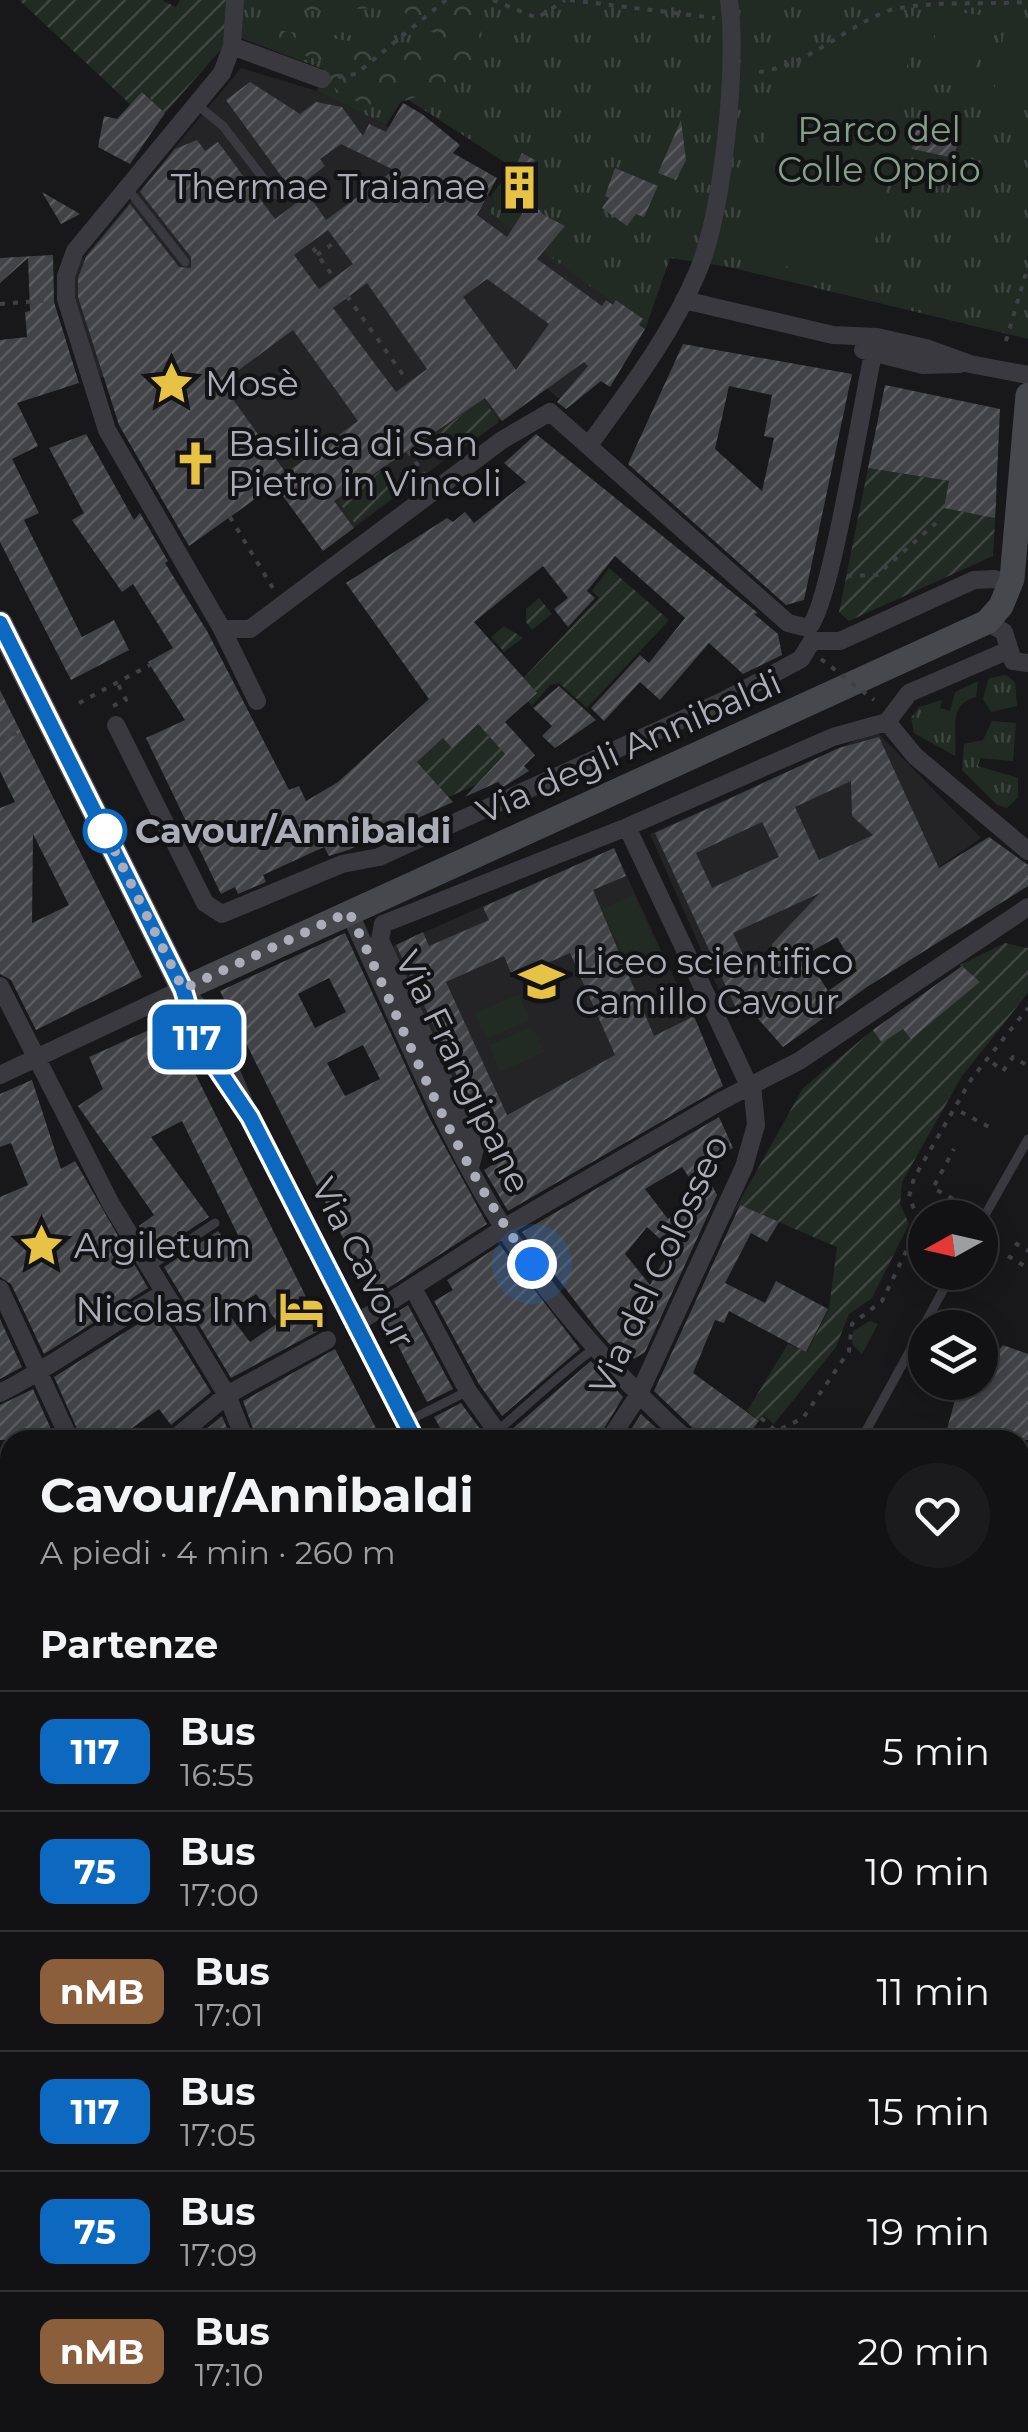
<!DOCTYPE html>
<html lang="it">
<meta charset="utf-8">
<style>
body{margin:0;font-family:Montserrat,sans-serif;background:#1b1b1d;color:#f1f3f6;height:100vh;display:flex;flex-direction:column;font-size:38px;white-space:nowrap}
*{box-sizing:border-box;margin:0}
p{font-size:32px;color:#9c9ea0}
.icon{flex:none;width:55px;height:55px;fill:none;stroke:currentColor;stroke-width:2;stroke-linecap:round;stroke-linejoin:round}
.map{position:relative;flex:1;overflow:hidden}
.drawer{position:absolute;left:0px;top:1430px;width:1030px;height:1002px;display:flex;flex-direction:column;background:#121214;border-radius:30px 30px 0 0;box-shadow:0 5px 25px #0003,0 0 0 2px #313234}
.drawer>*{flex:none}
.badge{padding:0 20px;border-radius:15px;font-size:35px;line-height:65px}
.needle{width:65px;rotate:262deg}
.buttons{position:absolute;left:908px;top:1200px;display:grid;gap:20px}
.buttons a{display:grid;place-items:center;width:90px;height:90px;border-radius:50%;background:#121214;box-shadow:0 5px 25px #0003,0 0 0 2px #313234;font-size:50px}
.you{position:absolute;width:50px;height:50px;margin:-25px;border:8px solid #fff;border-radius:50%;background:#1a73e8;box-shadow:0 0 0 15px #1a73e833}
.map>.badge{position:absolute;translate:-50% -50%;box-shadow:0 0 0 5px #fff}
h2{padding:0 40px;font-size:38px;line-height:90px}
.round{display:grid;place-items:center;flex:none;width:105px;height:105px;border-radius:52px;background:#1b1b1d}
.overview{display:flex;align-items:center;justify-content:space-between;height:170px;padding:0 40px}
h1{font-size:48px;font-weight:700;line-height:75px}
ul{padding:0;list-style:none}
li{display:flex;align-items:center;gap:30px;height:120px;padding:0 40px;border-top:2px solid #313234}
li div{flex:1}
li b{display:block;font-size:38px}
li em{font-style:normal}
li .badge{min-width:110px;font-weight:700;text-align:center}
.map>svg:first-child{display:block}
</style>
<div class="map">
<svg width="1028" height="2432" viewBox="0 0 1028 2432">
<defs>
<pattern id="grass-tufts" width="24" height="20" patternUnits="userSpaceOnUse" patternTransform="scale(2.5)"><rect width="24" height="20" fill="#222a24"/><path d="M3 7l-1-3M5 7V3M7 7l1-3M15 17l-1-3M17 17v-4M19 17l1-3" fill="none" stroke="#3f4642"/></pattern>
<pattern id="forest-crowns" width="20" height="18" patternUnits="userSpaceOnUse" patternTransform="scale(2.5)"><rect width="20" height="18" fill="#222a24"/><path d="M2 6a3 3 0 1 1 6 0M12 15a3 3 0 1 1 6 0" fill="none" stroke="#3f4642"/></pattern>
<pattern id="garden-furrows" width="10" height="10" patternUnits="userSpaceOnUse" patternTransform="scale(2.5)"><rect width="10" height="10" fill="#222a24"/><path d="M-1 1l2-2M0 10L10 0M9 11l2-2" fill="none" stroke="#3f4642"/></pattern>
<pattern id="building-hatch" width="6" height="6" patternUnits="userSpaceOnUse" patternTransform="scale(2.5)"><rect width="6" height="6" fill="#424347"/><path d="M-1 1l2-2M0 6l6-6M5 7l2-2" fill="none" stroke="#5b5c5f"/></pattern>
</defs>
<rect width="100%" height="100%" fill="#18181a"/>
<path fill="#242427" d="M241,68L317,91L386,125L497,201L490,212L646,327L610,387L600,381L569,407L544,386L323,551L183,358L99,378L68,291L70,274Z
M876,731L981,838L837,937L767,977L745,1004L728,1011L650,834Z
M614,848L692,1017L475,1131L391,947Z"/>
<path fill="url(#grass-tufts)" d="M242,0H1028V339L729,267L670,258L646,327L489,212L496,202L491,196L512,167L404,97L386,125L317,91L323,69L241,38Z
M1006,675L1015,682L1017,706L991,712L983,699L989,678Z
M978,681L976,697C946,705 958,732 955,756L914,733L911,718L919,707L942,700L940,708L950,711L955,692Z
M992,721L1016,723L1013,761L980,758L978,766L1018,778V797L1007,808L997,805L962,770L964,744L983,740Z
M870,1321L878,1324L862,1354L852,1344L853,1331Z"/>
<path fill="url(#forest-crowns)" d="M293,0H482C478,15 486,40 477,53C452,90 373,127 335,88C328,82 325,70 321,61L253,39L258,27L415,51L434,46L433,32L418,28L400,7L308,11Z"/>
<path fill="url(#garden-furrows)" d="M19,0H162L176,7L180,0H226L224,46L165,113L143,92L131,105Z
M483,399L499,422L449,458L433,436Z
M868,468L997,489L993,556L849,621L839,612Z
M383,469L400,492L355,524L339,502Z
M609,568L669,620L587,708L559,683L550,685L532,706L515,687L599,598L592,591Z
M539,598L552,614L532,630L526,622V609Z
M504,626L523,638L504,652L491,637Z
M478,724L505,754L485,775L488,779L449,797L417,762L443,738L452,748Z
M1005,943L1028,948V993L962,1076L902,1182L900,1204L909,1224L872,1298L849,1314L836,1347L774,1424L763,1415L759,1421L747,1411L788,1344L807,1352L829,1309L837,1247L739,1205L728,1222L803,1088L873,1030L882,1043L903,1029L912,1038L980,982L960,965Z
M10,1526V1775L0,1779V1530Z
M10,1795V1857L0,1862V1799Z"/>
<path fill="#222a24" d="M938,10L981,15L973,88L930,83Z
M916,15L878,230L861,285L741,255C752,209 756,156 772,112C789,62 872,33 916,15Z
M1009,28L1028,30V110L996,104L993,99L1004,32Z
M634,894L659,950L628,965L602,909Z
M519,994L530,1020L486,1039L475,1013Z
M533,1026L545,1052L500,1072L489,1045Z"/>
<path fill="url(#building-hatch)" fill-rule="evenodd" d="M250,82L300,114L316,102L342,107L363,136L369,124L386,132L403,103L422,114L460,145L453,153L497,178L477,215L507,237L522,214L515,191L506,185L522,153L535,160L529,174L530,200L544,215L565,226L537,259L602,306L606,300L613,305L616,300L643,319L639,325L645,329L610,387L601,381L566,409L557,402L588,366L584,362L502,421L485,398L334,501L354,528L323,551L275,485L189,546L119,425L78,297V278L86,257L130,204L179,267L191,268V257L140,192L175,149L197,140L205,151L218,142L275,219L308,194L326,220L394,170L341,144L320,159L325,166L292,191L226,100ZM328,230L353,264L319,289L294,255ZM487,279L549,324L516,370L463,297ZM367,283L427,369L396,392L333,308ZM293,330L358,421L286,473L221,383Z
M142,92L165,113L130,164L98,147L104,116L117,119Z
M681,120L686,160L676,180L658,173Z
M925,125L958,139L954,158L912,149L916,130L924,131Z
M615,168L658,186L644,217L636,214L627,226L602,208L609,198L605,196Z
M42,192L80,214L61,224Z
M53,255L54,302L79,383L17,403L38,446L12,459L39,513L24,520L82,637L114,620L129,650L71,680L0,542V340L27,337L25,312L30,311L28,258L0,283V258Z
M683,344L852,374L804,600L786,605L628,464ZM729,386L772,395L764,436L774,438L762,491L715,449Z
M885,385L1000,409L995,518L944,508L949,481L868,468Z
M86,434L134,520L140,513L168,561L165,563L207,631L289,790L299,786L306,801L338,782L429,699L346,583L447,518L453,522L465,512L474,523L526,482L504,463L536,434L758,613L754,614L778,634L782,655L743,674L709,643L660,700L640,682L604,721L591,708L640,655L649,663L685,618L615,556L587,591L595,598L568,627L554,609L568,598L543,566L474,622L537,693L505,722L535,755L524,766L529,771L503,787L498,782L465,797L505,754L478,724L452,748L443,738L417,762L453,802L348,850L329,856L324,847L263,875L266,882L238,894L235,887L221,894L146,738L185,720L148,662L173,648L133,584L122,592L72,520L84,513L49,448Z
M559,686L596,720L555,748L542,736L552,726L533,708Z
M0,690L142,977L36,1030L11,980L0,974V808L15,802L0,771ZM33,834L69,905L32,923Z
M879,737L939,868L989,837L1028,865V886L867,987L783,1047L745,1004L736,1008L655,833L839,748ZM851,781L852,816L873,835L819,860L795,807ZM762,822L779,857L712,888L696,853ZM820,893L772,944L773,957L749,968L733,933ZM837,937L857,971L828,991L805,955Z
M614,848L626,876L593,890L654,1036L694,1016L723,1086L508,1211L484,1170L497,1162L396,945L423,932L429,946L489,920L483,907ZM570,953L615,1055L507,1115L446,982L504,956L513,978Z
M345,933L429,1117L487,1224L373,1298L220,991ZM329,978L346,1012L315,1028L298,994ZM363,1045L380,1079L345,1096L327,1063Z
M962,966L980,982L911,1039L903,1029L882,1043L873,1030Z
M169,1021L322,1329L231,1378L164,1267L218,1231L228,1244L239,1237L182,1121L151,1137L209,1217L155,1253L139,1226L154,1215L78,1106L103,1089L89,1057ZM256,1294L278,1323L250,1342L227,1312Z
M32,1080L61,1169L75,1161L148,1288L44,1354L11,1284L0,1277V1197L28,1185L11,1143L0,1147V1094Z
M719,1117L733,1148L700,1163L717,1195L645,1352L634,1359L622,1342L613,1348L598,1331L522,1232ZM682,1167L699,1192L668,1219L645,1189ZM647,1227L671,1249L650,1285L625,1254Z
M740,1205L779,1222L767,1242L751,1233L725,1283L765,1303L776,1281L828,1309L806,1352L729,1311L724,1323L715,1320L693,1373L759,1421L744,1440H699L696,1431L654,1391Z
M500,1245L580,1349L502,1416L479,1384L434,1301L453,1290L447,1280Z
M408,1305L453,1389L427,1402L385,1320Z
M160,1310L211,1392L171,1425L159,1409L128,1431L135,1440H82L54,1377Z
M0,1319L22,1367L0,1379Z
M1003,1345L1028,1354V1440H944L960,1382H980V1347L997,1352Z
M335,1349L382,1440H257L243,1401Z
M591,1361L623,1397L597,1440H515L511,1430Z
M33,1389L56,1440H0V1405Z
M461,1403L488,1440H447L434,1417Z
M641,1414L653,1425L669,1440H624Z
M222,1416L232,1440H193Z"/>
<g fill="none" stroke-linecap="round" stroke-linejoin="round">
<path stroke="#3f4046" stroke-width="4" stroke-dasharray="5 8" stroke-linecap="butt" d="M493,0L537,18L565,0
M570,0L715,18
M759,72C811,64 842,28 890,10C934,0 982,5 1028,2
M338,77L356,74L446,0
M393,200L401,194
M313,248L334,278
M317,255L356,227
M347,296L406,379
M0,304L50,300
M1006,341L1028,266
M408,451L424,474
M230,517L274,590
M847,576L877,575L936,523
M79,703L150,665
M113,706L126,700L117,682
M0,740L21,731
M993,1063L1003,1071L1013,1057L1028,1066
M961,1112L993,1129
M953,1199L933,1188L954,1149
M1015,1243L1028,1251
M1008,1256L1028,1268
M761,1418L776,1431
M758,1440L803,1418L849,1351L852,1324L882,1301L920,1223L909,1197L914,1178L972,1078L1028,1008
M0,1535L10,1531
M0,1595L10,1592
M0,1771L10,1768
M7,1796L10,1805
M0,1826L10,1823
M1020,1990L1028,1995
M1020,2066L1028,2064
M0,2190L10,2188
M0,2233L10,2222
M4,2240L10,2233
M0,2268L10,2257
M623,2422L626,2432
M252,2432L257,2422
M528,2432L537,2422"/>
<path stroke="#39393f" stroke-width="9" d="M196,104L223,126L276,195
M127,188L185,262
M980,1224L1028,1139
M149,1267L215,1223
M406,1422L468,1391
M497,1431C531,1403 560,1373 595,1348
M861,1440L953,1272
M307,2432L312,2422
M777,2432L779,2422"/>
<path stroke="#39393f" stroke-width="18" d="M235,0L232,46L222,73L75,251L66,276V299L107,430L222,629L257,701
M232,46L322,79
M684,300L833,335L877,337L926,348L970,364L1028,375
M863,350L923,365L960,364
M589,445C629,390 672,334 698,271C723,211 738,65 729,0
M987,622L1004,632L1013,661L1028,663
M808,628C830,611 863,396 873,355
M222,629H250L502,440L550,412L788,623L808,628
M812,641H840L974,580L994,579L1011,584
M887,722L915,756L1028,851
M887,722L909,693L1009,650
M116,725L205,903L222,914L342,864L379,857L723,701L801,659L812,641
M349,912C398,1017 441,1128 503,1227C553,1304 619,1378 687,1440
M0,986L111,1204L227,1395L245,1440
M183,989L209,1019L250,1117L415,1440
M183,989L198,1040L227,1084
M0,1075L183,989
M470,1168L475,1148L380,940L383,924L627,827L833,737L887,722
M413,1288L468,1391L503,1440
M0,1289L70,1440
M354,1325L504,1228L721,1101L799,1061L1028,907
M0,1393C57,1364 108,1325 164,1293
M173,1440L227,1395L327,1340
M609,1440L638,1396L744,1167L756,1125L753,1094L627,827
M1020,2044L1028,2028
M0,2053L10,2051
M1020,2195L1028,2198
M1020,2400L1028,2373
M1011,2432L1013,2422"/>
<path stroke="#47484e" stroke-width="25" d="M0,623L183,989L987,622L1001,606L1012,579L1028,395"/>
<path stroke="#3f4046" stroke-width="4" stroke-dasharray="5 8" stroke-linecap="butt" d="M821,659L874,700"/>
</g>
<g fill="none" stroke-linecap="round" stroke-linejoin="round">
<defs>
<path id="line" d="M0,623L183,989L198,1040L250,1117L415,1440"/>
</defs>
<use href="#line" stroke="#fff" stroke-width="22"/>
<use href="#line" stroke="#0c69bf" stroke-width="15"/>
<path stroke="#abaeb9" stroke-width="10" stroke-dasharray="0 18" d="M105,831L98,817L183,989L349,912C406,1031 452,1158 532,1264"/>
</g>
<defs>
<symbol id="building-bare" viewBox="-9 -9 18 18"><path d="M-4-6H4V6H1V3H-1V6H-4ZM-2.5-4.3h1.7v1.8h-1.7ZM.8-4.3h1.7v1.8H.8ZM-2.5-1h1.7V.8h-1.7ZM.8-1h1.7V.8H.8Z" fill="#e6c344" stroke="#131315" stroke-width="2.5" paint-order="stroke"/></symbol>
<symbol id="sight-bare" viewBox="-9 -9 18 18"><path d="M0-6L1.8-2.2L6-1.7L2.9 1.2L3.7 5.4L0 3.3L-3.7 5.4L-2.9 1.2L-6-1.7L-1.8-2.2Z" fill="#e6c344" stroke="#131315" stroke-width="2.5" paint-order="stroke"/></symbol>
<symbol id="church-bare" viewBox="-9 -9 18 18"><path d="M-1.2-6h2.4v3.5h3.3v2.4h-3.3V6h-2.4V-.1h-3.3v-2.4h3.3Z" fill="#e6c344" stroke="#131315" stroke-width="2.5" paint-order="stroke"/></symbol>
<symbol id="school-bare" viewBox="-9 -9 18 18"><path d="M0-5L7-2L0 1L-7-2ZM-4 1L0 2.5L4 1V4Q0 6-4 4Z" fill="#e6c344" stroke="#131315" stroke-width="2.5" paint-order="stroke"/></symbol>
<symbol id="hotel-bare" viewBox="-9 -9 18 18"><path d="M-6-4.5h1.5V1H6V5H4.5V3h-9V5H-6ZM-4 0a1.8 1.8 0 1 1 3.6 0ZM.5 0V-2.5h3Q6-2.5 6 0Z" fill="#e6c344" stroke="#131315" stroke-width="2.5" paint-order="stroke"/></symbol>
</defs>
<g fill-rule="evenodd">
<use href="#building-bare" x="488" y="156" width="63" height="63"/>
<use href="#sight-bare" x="140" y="352" width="63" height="63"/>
<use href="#church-bare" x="164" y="432" width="63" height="63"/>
<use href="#school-bare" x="510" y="950" width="63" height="63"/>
<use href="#sight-bare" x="10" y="1214" width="63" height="63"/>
<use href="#hotel-bare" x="270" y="1278" width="63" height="63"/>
</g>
<circle fill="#fff" stroke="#0c69bf" stroke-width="5" cx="105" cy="831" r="20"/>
<g text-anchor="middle" stroke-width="8" stroke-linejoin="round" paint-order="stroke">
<g font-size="35" fill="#84a289" stroke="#131315">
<text x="879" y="142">Parco del<tspan x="879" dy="40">Colle Oppio</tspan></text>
</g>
<g font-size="35" fill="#abaeb9" stroke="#131315" text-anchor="start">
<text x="486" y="199" text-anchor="end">Thermae Traianae</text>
<text x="205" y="396">Mosè</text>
<text x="228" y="456">Basilica di San<tspan x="228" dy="40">Pietro in Vincoli</tspan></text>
<text x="575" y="974">Liceo scientifico<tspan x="575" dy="40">Camillo Cavour</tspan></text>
<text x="74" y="1258">Argiletum</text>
<text x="269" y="1322" text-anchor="end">Nicolas Inn</text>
</g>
<g font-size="35" fill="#abaeb9" stroke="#131315">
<text transform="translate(629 747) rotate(-24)" y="12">Via degli Annibaldi</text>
<text transform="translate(463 1072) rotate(64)" y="12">Via Frangipane</text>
<text transform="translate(363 1263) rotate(63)" y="12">Via Cavour</text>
<text transform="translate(659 1265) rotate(-65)" y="12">Via del Colosseo</text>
</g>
<g font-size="35" font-weight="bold" fill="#abaeb9" stroke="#131315" text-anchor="start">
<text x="135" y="843">Cavour/Annibaldi</text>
</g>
</g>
</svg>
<div class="buttons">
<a><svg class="needle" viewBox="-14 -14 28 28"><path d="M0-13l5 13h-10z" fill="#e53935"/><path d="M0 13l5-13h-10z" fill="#9c9ea0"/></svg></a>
<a><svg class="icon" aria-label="layers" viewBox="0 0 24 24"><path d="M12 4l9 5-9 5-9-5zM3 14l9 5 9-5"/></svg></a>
</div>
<div class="you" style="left:532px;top:1264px"></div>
<b class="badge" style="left:197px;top:1037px;background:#0c69bf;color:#fff">117</b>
<section class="drawer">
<div class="overview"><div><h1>Cavour/Annibaldi</h1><p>A piedi · 4 min · 260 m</p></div><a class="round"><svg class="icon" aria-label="heart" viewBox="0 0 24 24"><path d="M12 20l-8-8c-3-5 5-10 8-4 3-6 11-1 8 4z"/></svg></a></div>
<h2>Partenze</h2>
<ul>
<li><span class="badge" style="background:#0c69bf;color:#fff">117</span><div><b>Bus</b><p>16:55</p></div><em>5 min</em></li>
<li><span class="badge" style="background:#0c69bf;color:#fff">75</span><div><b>Bus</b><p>17:00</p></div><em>10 min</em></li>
<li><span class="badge" style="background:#8b5e3c;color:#fff">nMB</span><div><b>Bus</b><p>17:01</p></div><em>11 min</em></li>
<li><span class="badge" style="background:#0c69bf;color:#fff">117</span><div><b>Bus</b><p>17:05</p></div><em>15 min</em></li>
<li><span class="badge" style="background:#0c69bf;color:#fff">75</span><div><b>Bus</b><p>17:09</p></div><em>19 min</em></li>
<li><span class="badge" style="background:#8b5e3c;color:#fff">nMB</span><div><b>Bus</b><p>17:10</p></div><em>20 min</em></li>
</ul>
</section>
</div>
